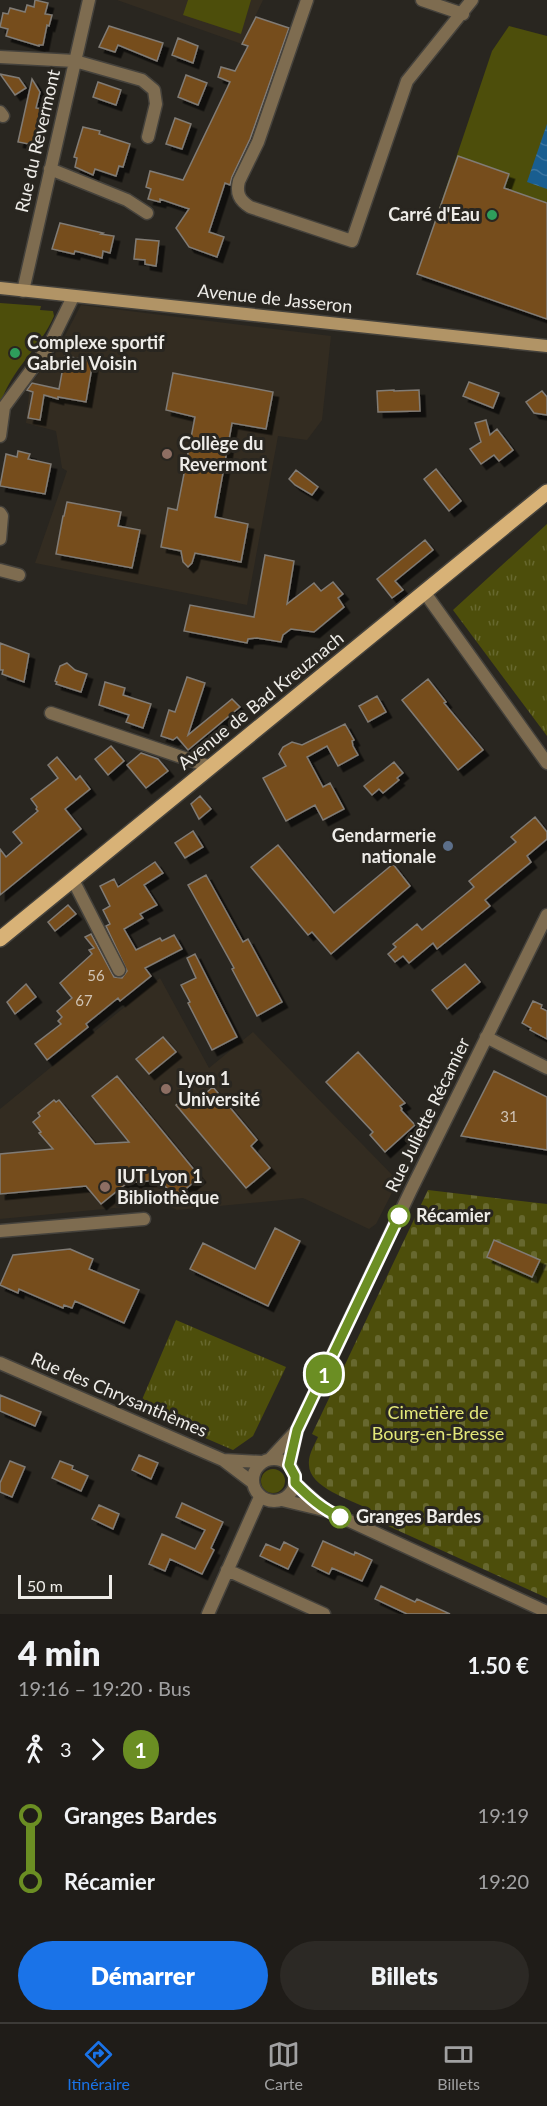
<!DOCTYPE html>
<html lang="fr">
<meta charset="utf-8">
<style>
body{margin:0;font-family:Lato,sans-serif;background:#2c2925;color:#f1f3f6;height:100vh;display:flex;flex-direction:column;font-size:22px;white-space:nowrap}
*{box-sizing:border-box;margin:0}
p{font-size:20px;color:#a1a1a2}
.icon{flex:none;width:33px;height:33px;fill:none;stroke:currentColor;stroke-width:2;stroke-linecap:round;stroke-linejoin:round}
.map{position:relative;height:1614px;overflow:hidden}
.details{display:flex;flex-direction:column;background:#1f1c18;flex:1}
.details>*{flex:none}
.badge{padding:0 12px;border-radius:20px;font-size:21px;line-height:39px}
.scale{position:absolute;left:18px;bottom:15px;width:94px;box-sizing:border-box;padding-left:6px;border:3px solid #eeece8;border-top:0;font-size:16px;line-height:21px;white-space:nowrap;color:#eeece8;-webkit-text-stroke:4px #292620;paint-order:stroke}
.map>.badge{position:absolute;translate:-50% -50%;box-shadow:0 0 0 3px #fff}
.legs{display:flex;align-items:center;gap:9px;height:66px;padding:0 18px;font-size:20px}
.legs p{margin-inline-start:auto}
.head{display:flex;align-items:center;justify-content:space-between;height:102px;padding:0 18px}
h1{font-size:33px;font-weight:800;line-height:45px}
.action{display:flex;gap:12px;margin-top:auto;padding:12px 18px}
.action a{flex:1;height:69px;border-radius:36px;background:#1a73e8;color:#fff;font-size:24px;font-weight:800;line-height:69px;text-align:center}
.action a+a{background:#2c2925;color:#f1f3f6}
ul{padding:0 18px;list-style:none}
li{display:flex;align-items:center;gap:21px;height:66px;font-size:22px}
li i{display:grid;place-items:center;width:9px;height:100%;margin:0 8px;background:currentColor}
li i::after{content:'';width:15px;height:15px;margin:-8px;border:4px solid;border-radius:50%;background:#1f1c18}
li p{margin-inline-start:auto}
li:first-child i{background:linear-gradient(#0000 50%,currentColor 0)}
li:last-child i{background:linear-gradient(currentColor 50%,#0000 0)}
.tab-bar{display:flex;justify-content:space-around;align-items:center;height:84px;border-top:2px solid #3c3a37;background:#1f1c18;font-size:16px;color:#a1a1a2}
.tab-bar a{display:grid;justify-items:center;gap:3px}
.tab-bar .selected{color:#1a73e8}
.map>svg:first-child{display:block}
</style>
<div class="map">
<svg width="547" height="1614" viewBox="0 0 547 1614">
<defs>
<pattern id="cemetery-stones" width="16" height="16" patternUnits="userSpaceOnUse" patternTransform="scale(1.5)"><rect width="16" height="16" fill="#4d4e0b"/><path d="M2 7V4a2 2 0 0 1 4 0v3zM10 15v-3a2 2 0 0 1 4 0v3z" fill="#67682f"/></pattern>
<pattern id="park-tufts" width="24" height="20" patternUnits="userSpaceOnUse" patternTransform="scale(1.5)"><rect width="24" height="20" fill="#4d4e0b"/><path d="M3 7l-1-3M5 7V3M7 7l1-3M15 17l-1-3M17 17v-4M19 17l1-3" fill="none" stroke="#67682f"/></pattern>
<pattern id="water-waves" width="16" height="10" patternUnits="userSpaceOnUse" patternTransform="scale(1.5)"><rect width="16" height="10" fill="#195e90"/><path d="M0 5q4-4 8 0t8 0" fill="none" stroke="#3b75a0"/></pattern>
<filter id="shadow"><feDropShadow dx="5.5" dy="5.5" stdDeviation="0" flood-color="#0009"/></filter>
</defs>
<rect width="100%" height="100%" fill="#292620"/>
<path fill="#332c21" d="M117,0H263L242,44Z
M81,305L331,336L322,420L307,440L278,436L247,605L35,563L67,471L62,468L56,431L26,423L30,384L57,351Z
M160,978L209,1068L253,1032L398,1181L376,1224L369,1229L303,1198L177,1210L139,1191L125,1207L0,1219V1109Z"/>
<path fill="#4d4e0b" d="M188,0H251L241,34L183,15Z
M509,26L547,36V319L417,274L492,51Z
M0,303L41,306L40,310L53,311L54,316C40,349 12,367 0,405Z
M261 1481a12 12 0 1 1 24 0a12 12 0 1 1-24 0Z"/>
<path fill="url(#cemetery-stones)" d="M428,1190L547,1204V1598L366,1516L369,1509C351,1500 309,1487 309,1465C308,1455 314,1446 318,1437L312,1434Z"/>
<path fill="url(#park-tufts)" d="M547,524V736L453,610Z
M176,1320L286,1367L253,1436L233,1450L138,1409Z"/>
<path fill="url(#water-waves)" d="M547,124V189L527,182Z"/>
<path fill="#764d1d" stroke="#807b75" stroke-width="1.5" filter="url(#shadow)" d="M35,0L48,3L45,14L52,15L49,26L47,25L43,45H39V46L6,36L8,29L0,27L3,13L8,14L10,8L25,12L27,5L34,7Z
M256,17L289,28L250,139L232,177L230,185L225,183L209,232L224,237L217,257L189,247L176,228L189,209L160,199V202L148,199L151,189L146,187L150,171L183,180L230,82L218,77L221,67L235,71L248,46L242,44Z
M109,26L163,43L157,61L118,45L115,52L99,47Z
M178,38L198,46L193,63L172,55Z
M0,74L19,78L26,88L15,95Z
M186,75L207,83L198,105L178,97Z
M32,79L40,92L36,108L42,109L34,145L18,142Z
M98,82L121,90L116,105L93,97Z
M175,118L191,124L182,149L166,144Z
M83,127L100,131L99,134L130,144L123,167L119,166L116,176L95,169L93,175L75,167L77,158L74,157Z
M458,156L509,174L504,188L547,203V319L417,274Z
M60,223L103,233L101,234L114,236L110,253L103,251L102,258L75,251L74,254L52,249Z
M136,239L159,241L156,266L145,264V260L134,259Z
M65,356L93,361L86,402L58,397V399L44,395L40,420L28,418L33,392L27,390L32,383L59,389Z
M173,373L273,392L266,429L232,423L215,517L248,524L241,562L195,553L192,563L188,567L183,562L181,551L161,547L168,508L177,510L195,417L166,410Z
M469,382L499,393L493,408L463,396Z
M394,390V391L419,390L420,411L378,412L377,391Z
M542,391L547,397V415L534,413L526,402Z
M486,420L490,435L497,429L513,450L499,461L494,455L481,464L470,449L481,442L475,423Z
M18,451L30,454L28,459L51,464L45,494L0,486L6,454L17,457Z
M436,469L461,501L449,511L424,479Z
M296,470L318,487L312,495L295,485L289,479Z
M67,502L121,512L118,526L140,530L132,568L56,554L63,516H64Z
M425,540L433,550L395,581L403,590L392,598L377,579Z
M265,555L294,561L287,604L314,583L321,591L333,582L343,594L338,598L344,607L314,632L291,629L283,635L281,642L257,638L248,639L247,643L184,631L190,605L254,617Z
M0,643L29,654L24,682L2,674L3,670H0Z
M67,663L75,670L87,674L81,692L56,684L57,682L55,681L60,666Z
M187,677L205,683L188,735L232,699L240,707L188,750L177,737L173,740L161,736L169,710L175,712Z
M428,679L446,702L444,703L483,750L458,770L402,700Z
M105,682L125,688L123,695L151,704L143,728L126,722L129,715L99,705Z
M377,696L386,712L368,722L359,706Z
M345,724L354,740L352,741L353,746L358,755L338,766L327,746L307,757L323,787L330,783L344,809L323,820L315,805L286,821L263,778L286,766L279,754L283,747L292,742L302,745Z
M111,746L124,761L108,775L95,759Z
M141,753L158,759L168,771L146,788L127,765Z
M57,757L76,780L80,776L90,789L65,809L81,829L0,895V849L6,857L22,843L13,832L38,811L36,809L37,807L31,799L58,778L48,765Z
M394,762L403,773L397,778L399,780L383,793L379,789L372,795L364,786Z
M200,796L211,809L199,819L191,804Z
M535,817L547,832V839L527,856L531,862L485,900L490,906L437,949L433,943L409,963L403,956L395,962L388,954L396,947L393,944L417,924L422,930L474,887L469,881L516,842L511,837Z
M193,831L203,847L185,858L175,843Z
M278,845L334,913L393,864L410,886L331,954L312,932L308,935L251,867Z
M155,862L163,873L144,885L157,905L140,914L143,918L124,929L136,950L160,938L162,941L174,935L182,949L145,968L151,976L120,1001L118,998L86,1024L88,1027L47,1060L35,1044L61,1024L58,1021L62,1017L57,1011L72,998L60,983L92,954L89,950L94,948L85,937L91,934L114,977L122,978L127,971L106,926L110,924L103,910L110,906L100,886L114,879L118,887Z
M206,875L243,942L248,939L282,1002L257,1016L232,969L234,968L188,885Z
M68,905L76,914L55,931L48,922Z
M195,954L237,1037L212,1050L188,1003L190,1002L181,985L196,978L187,958Z
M465,964L480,982L447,1009L432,990Z
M26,984L36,997L15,1014L7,1002Z
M533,1001L542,1005L541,1008L547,1011V1039L530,1030L531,1028L522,1023Z
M163,1037L176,1052L149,1074L136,1059Z
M358,1052L405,1103L400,1106L402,1109L401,1110L415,1125L385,1152L370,1135L373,1132L326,1082Z
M494,1071L547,1097V1150L461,1136Z
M117,1076L200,1177L175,1198L160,1180L127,1183L101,1204L86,1186L0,1194V1154L53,1149L39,1133L41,1132L33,1122L40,1116L38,1113L54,1100L56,1102L59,1100L95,1144L129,1142L92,1096Z
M213,1087L257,1140L251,1146L270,1168L246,1188L176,1105L187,1096L194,1103Z
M275,1228L300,1241L268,1306L190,1269L203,1243L255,1269Z
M494,1240L540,1260L532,1277L487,1257Z
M70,1249L93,1259L89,1269L139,1290L124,1323L75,1301L72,1308L64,1305L63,1308L19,1289L18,1293L0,1285L13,1255Z
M0,1395L41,1412L35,1426L0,1411Z
M139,1455L158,1463L151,1479L132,1470Z
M10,1461L25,1467L12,1497L0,1492V1483Z
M60,1461L73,1466L72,1469L88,1476L81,1491L52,1478Z
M182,1503L223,1522L211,1548L214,1550L202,1574L170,1559L165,1571L149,1564L162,1534L195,1549L205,1530L176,1517Z
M99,1505L119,1514L113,1529L92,1519Z
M323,1541L354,1555L355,1552L372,1560L362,1581L332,1568L329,1574L312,1566Z
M284,1542L298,1549L288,1569L260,1556L266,1544L280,1550Z
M381,1586L415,1602L417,1599L450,1614H407L375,1599Z"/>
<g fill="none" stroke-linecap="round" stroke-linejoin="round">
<defs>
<path id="minor" d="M307,0L258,142L239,181C236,193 239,200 250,207L352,241L407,81L472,0
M422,0L463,14
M0,57L75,61L142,80L154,90L156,104L148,137
M0,112L3,116
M50,169L127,200L147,213
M23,291L89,0
M0,436L4,407L49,346L73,297
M0,513L2,516L0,539
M0,570L19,575
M425,593L547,763
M51,713L211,767
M73,880L119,970
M486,1037L547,1068
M0,1231L144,1219
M0,1363L223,1460L252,1482
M253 1480a21 21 0 1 1 42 0a21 21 0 1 1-42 0Z
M270,1459L296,1431
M223,1460L262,1462
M289,1465L297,1430L411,1190L547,915
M295,1483L322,1507
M282,1500L328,1511L547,1612
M227,1570L324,1614
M208,1614L260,1497"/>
<path id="secondary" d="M0,288L547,346"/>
<path id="primary" d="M0,939L547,492"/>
</defs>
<use href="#minor" stroke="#45423c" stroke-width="15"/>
<use href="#secondary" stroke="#45423c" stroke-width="15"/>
<use href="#primary" stroke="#45423c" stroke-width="18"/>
<use href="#minor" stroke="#7e6c50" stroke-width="12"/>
<use href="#secondary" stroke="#b19466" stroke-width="12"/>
<use href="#primary" stroke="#d8b277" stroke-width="15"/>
</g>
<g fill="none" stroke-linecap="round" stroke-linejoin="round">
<defs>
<path id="line-1" d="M340,1517C322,1509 309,1497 295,1483V1476L289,1465L297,1430L399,1216"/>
</defs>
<use href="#line-1" stroke="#fff" stroke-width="14"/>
<use href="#line-1" stroke="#6b8e23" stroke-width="9"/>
</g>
<g fill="#2e9e5b" stroke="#292620" stroke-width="2">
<circle cx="492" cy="215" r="6"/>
<circle cx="15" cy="353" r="6"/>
</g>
<g fill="#8d6e63" stroke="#292620" stroke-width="2">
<circle cx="167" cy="454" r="6"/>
<circle cx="166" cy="1089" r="6"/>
<circle cx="105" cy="1187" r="6"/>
</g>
<circle fill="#5c6f8a" stroke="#292620" stroke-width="2" cx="448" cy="846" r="6"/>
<g fill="#fff" stroke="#6b8e23" stroke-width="3">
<circle cx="399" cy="1216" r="10"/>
<circle cx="340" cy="1517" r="10"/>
</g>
<g text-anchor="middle" stroke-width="6" stroke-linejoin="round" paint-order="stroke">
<g font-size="15" fill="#d0c4b5">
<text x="96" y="981">56</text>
<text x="84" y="1006">67</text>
<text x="509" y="1122">31</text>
</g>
<g font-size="18" fill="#eeece8" stroke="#292620">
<text transform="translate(38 141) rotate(-77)" y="6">Rue du Revermont</text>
<text transform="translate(275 299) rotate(6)" y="6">Avenue de Jasseron</text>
<text transform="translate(261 701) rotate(-39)" y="6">Avenue de Bad Kreuznach</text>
<text transform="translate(428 1115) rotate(-64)" y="6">Rue Juliette Récamier</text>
<text transform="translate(119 1395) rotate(23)" y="6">Rue des Chrysanthèmes</text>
</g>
<g font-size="18" font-weight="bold" fill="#eeece8" stroke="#292620" text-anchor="start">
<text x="480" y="221" text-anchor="end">Carré d'Eau</text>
<text x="27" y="349">Complexe sportif<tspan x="27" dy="21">Gabriel Voisin</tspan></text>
<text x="179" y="450">Collège du<tspan x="179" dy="21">Revermont</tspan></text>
<text x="436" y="842" text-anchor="end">Gendarmerie<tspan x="436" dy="21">nationale</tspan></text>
<text x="178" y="1085">Lyon 1<tspan x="178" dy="21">Université</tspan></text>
<text x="117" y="1183">IUT Lyon 1<tspan x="117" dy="21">Bibliothèque</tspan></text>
</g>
<g font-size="18" font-weight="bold" fill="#eeece8" stroke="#292620" text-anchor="start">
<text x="416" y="1222">Récamier</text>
<text x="356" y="1523">Granges Bardes</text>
</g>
<g font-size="18" fill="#e3e779" stroke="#292620">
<text x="438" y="1419">Cimetière de<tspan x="438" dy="21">Bourg-en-Bresse</tspan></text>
</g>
</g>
</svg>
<div class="scale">50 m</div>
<b class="badge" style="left:324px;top:1374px;background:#6b8e23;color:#fff">1</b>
</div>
<section class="details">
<div class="head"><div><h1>4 min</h1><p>19:16 – 19:20 · Bus</p></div><b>1.50 €</b></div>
<div class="legs"><svg class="icon" aria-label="walk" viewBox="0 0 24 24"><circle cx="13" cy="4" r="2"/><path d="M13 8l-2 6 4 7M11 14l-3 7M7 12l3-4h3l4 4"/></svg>3<svg class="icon" aria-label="forward" viewBox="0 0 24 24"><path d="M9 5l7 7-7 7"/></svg><b class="badge" style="background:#6b8e23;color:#fff">1</b></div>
<ul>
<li><i style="color:#6b8e23"></i><b>Granges Bardes</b><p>19:19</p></li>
<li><i style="color:#6b8e23"></i><b>Récamier</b><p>19:20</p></li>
</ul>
<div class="action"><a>Démarrer</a><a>Billets</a></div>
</section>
<nav class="tab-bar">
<a class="selected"><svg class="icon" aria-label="directions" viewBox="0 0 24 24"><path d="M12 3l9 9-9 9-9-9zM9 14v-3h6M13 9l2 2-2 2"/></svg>Itinéraire</a>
<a><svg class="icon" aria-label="map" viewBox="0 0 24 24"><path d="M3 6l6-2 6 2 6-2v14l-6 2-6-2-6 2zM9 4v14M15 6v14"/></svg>Carte</a>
<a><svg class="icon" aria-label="tickets" viewBox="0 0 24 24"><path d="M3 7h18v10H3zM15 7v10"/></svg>Billets</a>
</nav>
